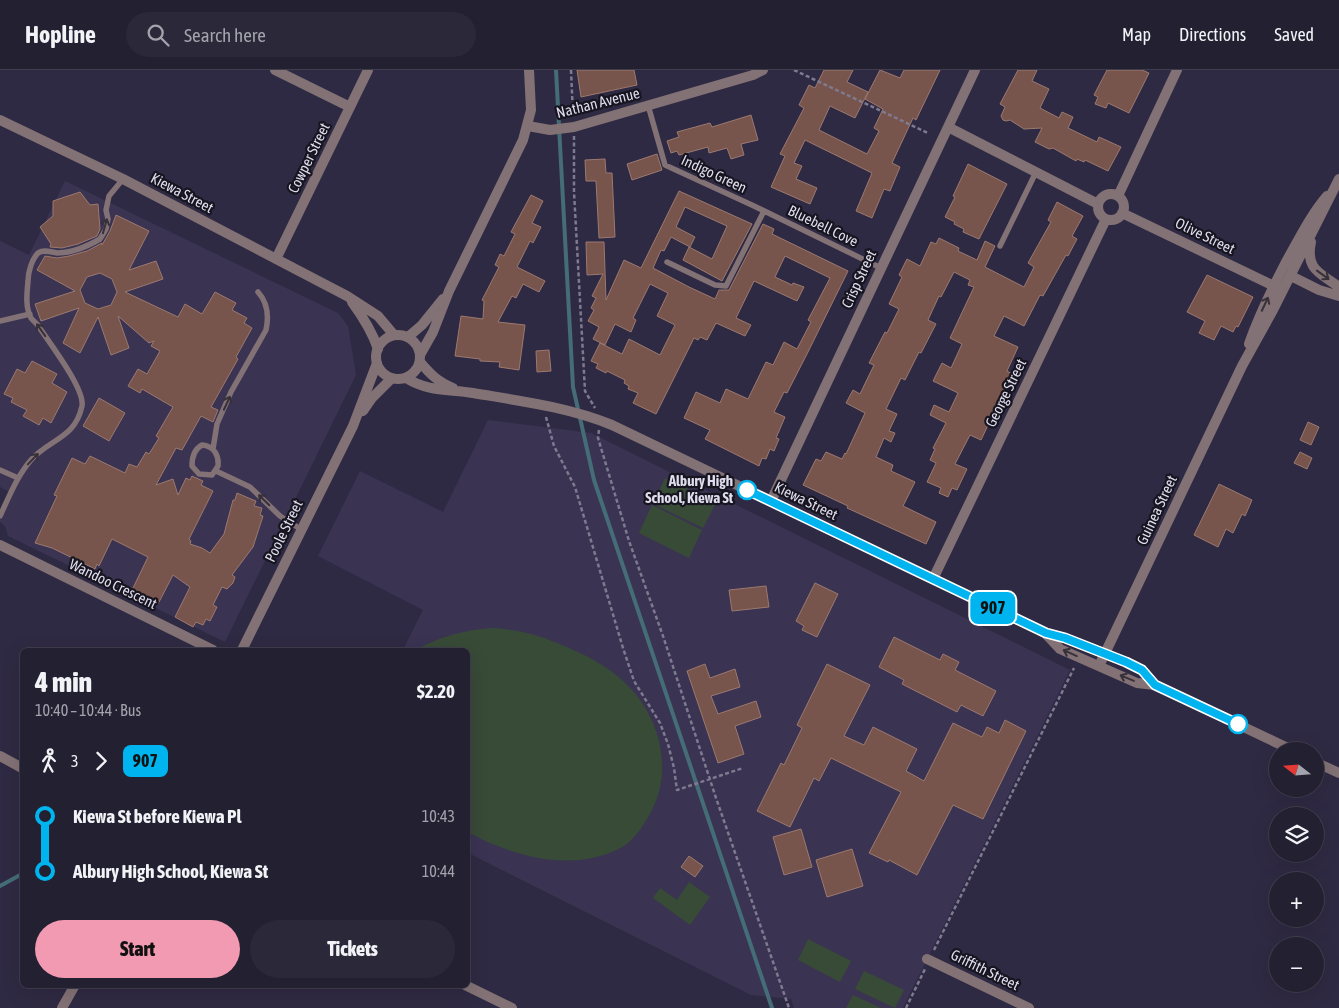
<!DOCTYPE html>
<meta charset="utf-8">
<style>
body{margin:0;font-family:"Asap Condensed",sans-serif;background:#2b283a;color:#f1f3f6;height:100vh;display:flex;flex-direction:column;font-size:19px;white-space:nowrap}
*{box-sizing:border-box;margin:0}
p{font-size:16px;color:#a3a3ac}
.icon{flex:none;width:28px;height:28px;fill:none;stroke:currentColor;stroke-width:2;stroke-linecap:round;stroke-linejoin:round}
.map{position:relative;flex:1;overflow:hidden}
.panel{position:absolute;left:20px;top:578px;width:450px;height:340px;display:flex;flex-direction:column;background:#232032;border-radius:8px;box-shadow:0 5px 20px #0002,0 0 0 1px #403e4d}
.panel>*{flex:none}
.badge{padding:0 10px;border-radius:8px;font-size:18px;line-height:32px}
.needle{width:32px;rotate:287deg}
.fabs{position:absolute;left:1269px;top:672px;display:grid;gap:10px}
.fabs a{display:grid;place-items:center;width:55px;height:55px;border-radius:50%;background:#232032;box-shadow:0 5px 20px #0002,0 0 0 1px #403e4d;font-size:25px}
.map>.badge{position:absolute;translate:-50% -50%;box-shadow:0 0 0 2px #fff}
.legs{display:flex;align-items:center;gap:8px;height:55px;padding:0 15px;font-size:16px}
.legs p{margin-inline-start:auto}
.headline{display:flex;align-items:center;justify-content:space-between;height:85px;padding:0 15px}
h1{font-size:28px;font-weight:800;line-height:38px}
.action{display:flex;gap:10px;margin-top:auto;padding:10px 15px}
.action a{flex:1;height:58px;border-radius:30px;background:#f19ab2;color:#111;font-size:20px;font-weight:800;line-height:58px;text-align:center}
.action a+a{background:#2b283a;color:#f1f3f6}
ul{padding:0 15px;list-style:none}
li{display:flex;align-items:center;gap:18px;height:55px;font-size:19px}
li i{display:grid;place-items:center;width:8px;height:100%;margin:0 6px;background:currentColor}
li i::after{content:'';width:12px;height:12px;margin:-6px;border:4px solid;border-radius:50%;background:#232032}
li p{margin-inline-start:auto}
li:first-child i{background:linear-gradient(#0000 50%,currentColor 0)}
li:last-child i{background:linear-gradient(currentColor 50%,#0000 0)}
header{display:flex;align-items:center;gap:30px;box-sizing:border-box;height:70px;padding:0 25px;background:#232032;border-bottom:1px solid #403e4d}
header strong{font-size:24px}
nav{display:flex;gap:28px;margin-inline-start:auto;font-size:18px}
.search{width:350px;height:45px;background:#2b283a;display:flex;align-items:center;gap:12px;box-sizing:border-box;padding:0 18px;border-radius:28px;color:#a3a3ac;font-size:19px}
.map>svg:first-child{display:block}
</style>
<header>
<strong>Hopline</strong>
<div class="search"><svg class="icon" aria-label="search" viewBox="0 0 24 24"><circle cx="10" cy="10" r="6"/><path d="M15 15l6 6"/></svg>Search here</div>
<nav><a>Map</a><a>Directions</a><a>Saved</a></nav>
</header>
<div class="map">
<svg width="1339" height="938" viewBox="0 0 1339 938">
<rect width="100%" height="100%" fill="#2f2a43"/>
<path fill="#3a3352" d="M65,111L338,243L348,256L356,305L225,572L8,466L5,456L0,452V439L9,422L0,417V171L29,185Z
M488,350L591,363L1070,600L903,938H794L791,929L751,925L468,783V580H403L423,540L318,486L360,401L443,442Z"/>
<path fill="#384b37" d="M665,408L716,433L703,458L653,434Z
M652,435L702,460L689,488L639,463Z
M493,558C523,560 542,566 569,578C593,588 615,601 632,620C661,652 672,701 652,740C645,753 636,768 624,776C577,804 512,787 468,762V580H416C440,566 465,560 493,558Z
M689,812L710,827L690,855L653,828L660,818L677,830Z
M808,869L851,891L840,912L798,890Z
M864,901L904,920L895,938L855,919Z
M853,925L881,938H846Z"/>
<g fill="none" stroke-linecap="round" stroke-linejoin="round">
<path stroke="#446d77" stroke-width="4" d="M556,0L573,317L594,410L772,938
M0,816L22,804"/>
</g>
<path fill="#78554c" stroke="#9b7970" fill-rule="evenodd" d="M577,0H634L637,15L581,27Z
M824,0H853L847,12L868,22L855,48L830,36L819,60L867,84L879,61L874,58L883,39L865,29L880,0L900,8L904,0H940L916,50L913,48L892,93L900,97L890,121L884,119L872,148L856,141L872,103L805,70L794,93L802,96L796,109L817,118L810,134L771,117L785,86L780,84L804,38L799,35L809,15L815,18Z
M1018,0H1037L1032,11L1049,19L1040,38L1059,48L1062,42L1073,47L1068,58L1097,72L1099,67L1121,77L1108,101L1085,90L1084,92L1077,89L1076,91L1053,78L1049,79L1035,72L1042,58L1024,59L1010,50L1006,51L1003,50L1001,46L1005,37L1000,34Z
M1107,0H1142L1149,3L1129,43L1108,33L1106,38L1095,34L1098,27L1094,25Z
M751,45L758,70L741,74L744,85L731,89L727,78L709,83L708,77L679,85L677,81L671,83L667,71L679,67L677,62L710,53L712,57Z
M657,84L662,100L632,110L627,94Z
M605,89L606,103H612L615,167L599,168L596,111H586L585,90Z
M968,94L1007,114L979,169L963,162L964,159L954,154L955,152L945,147L955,127L953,126Z
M679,121L752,154L722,211L683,190L689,177L712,189L727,156L685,137L676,157L695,167L690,177L671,167L664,181L661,180L653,198L689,217L715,229L719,220H729L763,154L774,159L772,164L848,201L808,282L787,323L784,322L774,342L785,347L776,368L779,369L774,381L770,379L766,389L762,388L759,396L705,369L710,360L684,348L696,322L720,333L726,319L748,329L766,292L773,295L784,272L797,279L811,252L808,250L830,208L785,186L775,207L792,215L793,213L804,217L797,231L754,211L736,248L751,255L745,266L716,253L707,270L700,267L698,270L694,268L656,344L633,333L638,323L628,319L629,316L624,313L625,310L607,301L606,303L596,298L598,294L591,291L600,273L622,284L629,269L660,285L675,255L657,246L668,223L650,214L633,248L636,250L631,262L615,254L605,275L593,269L599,257L588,251L594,240L591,238L596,228L592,226L603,204L587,205L586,172H604L606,230L624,190L641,198Z
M80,122L90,135L98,134L100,159L97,166L78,174L62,178L50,177L51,174L40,157L53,146V131Z
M531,125L543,131L532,153L541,157L533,173L530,171L517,197L545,211L539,222L523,214L516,228L512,226L498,252L525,255L519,300L499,297L500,292L480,291V289L455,286L461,246L483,249L484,231L482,230L499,197L495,195L500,184L504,186L515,164L511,162Z
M1057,132L1083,146L1072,166L1077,169L1068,186L1066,185L1043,226L1040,225L1024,256L1004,246L994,266L1018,277L1007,301L1012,304L981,370L970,365L955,394L967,399L957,420L952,418L948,427L939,423L941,418L927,412L936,393L930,390L935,379L933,378L946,353L930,345L934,335L949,342L958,323L933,311L942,293L951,298L962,274L950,268L974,217L968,215L970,210L954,202L941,227L939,226L928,250L936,254L921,283L919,282L905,310L901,308L886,339L897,344L889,361L895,363L891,372L884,368L876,387L893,395L891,401L915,412L903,436L936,452L926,474L847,438L848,436L803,415L816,389L821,391L826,382L842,389L845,383L846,384L865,343L846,333L853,320L860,324L874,295L869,293L885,262L887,263L899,239L889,234L902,207L899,205L907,189L920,196L931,172L936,174L939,168L959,178L958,181L977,190L985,171L995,176L985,197L1024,217L1034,197L1028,193L1051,152L1048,150Z
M116,145L149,161L129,200L156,191L163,209L125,222L178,247L185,234L202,244L215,222L236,233L232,240L247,248L244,253L252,258L236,287L238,289L211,337L218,340L213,352L201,346L182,380L176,378L156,415L173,409L178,425L186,408L190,410L192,406L203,411L201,415L213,421L189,469L191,471L190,474L202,478L210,483L224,464L233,430H235L237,423L251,429L256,431L254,436L262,438L260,445L263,446L253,477L232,505L235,507L233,513L227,519L222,517L213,535L217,537L210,551L206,549L203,555L196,552L193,557L175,547L190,517L173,505L158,534L132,520L148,487L112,469L99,496L97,494L95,499L52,478L35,473L57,426L54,425L72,388L85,394L90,386L125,403L129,394L137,397L146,382L149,384L159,368L156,366L173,337L142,319L140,323L128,316L138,299L147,304L160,281L151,276L154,271L149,273L118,246L129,278L111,285L98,247L80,283L63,273L79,238L41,251L35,234L75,221L37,200L45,186L57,188L69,186L87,181L102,173V175L110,161ZM100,203L112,209L117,222L111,235L98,239L85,233L80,220L87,207Z
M1207,205L1253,227L1238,257L1236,256L1233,262L1221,256L1214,270L1199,263L1205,251L1187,242Z
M549,280L551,301L537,302L536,281Z
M32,291L57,304L52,313L67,322L51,353L43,348L39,355L23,346L27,340L11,332L13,328L4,324L17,299L25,303Z
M99,328L125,343L109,371L83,356Z
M1308,352L1319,357L1311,375L1300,370Z
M1300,382L1312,388L1307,399L1294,393Z
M1219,414L1252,430L1245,446L1242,444L1233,463L1226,459L1218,477L1194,465Z
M815,513L838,524L817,567L802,560L804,556L796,551Z
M766,516L769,537L732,541L729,520Z
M894,567L940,590L943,584L959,592L955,600L996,621L983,646L961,635L957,642L902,614L904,610L879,597Z
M705,594L710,608L735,599L740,617L711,626L718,644L756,631L761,647L735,656L744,684L718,693L687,601Z
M827,594L870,615L844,666L864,675L873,657L917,679L906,701L924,711L953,653L982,667L987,657L999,663L1005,650L1026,661L983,749L953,735L917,805L889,790L888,792L869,783L901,722L831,688L819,711L814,708L790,757L757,741L781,693L784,695L802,658L797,655Z
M801,759L812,797L784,805L773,767Z
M852,779L863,816L827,827L816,790Z
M689,786L703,796L695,807L681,797Z"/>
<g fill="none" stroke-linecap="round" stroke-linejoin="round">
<path stroke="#7e7a8f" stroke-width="2.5" stroke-dasharray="4 2.5" stroke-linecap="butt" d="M571,0L573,46
M794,0L928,63
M574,66V122L585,321L595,338
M546,347L554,376L575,417L623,578L634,611L660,653L668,674L674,698L677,720L743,698
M599,360L598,368L629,471L663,566L716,728L789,938
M934,880L1074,598
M906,938L925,899"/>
<path stroke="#837275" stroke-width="5.5" d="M648,35L665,95L754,136L881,198
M1000,176L1036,102
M667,192L715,215L726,216L764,141
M0,251L30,244
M202,375C214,376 219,385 218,396L212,405L199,404L192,396C192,387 194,379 202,375Z
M213,379L217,354L231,322L266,260C269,246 268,233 258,222
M0,400L18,408
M216,401L250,417L280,446L302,460
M0,446C9,427 17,406 31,390C49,369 75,369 82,336C85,319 49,272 39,257C37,253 33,251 31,248C25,237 27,223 28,211C28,202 32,189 38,183C44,179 50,182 57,183C71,183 88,176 100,169L106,159L108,149L106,140L109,126L123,109"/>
<path stroke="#837275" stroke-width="10" d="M275,0L350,37
M0,50L123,109L347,226L378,246L394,265
M528,56L550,60L574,57L753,5L763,0
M948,57L1098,134
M1098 137a13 13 0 1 1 26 0a13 13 0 1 1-26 0Z
M1118,126L1177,0
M1122,143L1274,216
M276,189L368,0
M352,232C363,247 372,261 378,279
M771,431L975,0
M0,475L213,580
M933,509L1106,149
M0,686L22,698
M927,889L1029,938
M465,915L512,938"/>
<path stroke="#837275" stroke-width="10" d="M1311,172C1305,200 1321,203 1339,217
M1291,206L1319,220L1339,226
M376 287a22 22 0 1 1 44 0a22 22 0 1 1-44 0Z
M408,267L422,255L443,229
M1249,274C1259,245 1272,219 1286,192C1299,169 1310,146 1327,126
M420,285L433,262L449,221L523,70L531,40L529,0
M420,292C431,305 437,311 453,318
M406,308C429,322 447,319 473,323C520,331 568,337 612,355L1045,563L1065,568L1125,592L1142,600L1155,615
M363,341L372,328L392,308
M1046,564L1060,579L1137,613L1155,615L1294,681
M242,580L353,356L377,293
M1099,596L1242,296L1273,240L1339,109
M1315,692L1339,703
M62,938L75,915"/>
</g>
<defs><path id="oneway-shaft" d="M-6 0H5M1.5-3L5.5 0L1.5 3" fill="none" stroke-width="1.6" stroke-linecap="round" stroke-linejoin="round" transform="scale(1.25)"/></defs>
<g stroke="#37313a">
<use href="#oneway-shaft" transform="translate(105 156) rotate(-74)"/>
<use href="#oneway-shaft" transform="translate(1323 205) rotate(36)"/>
<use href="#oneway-shaft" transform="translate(1265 234) rotate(-65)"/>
<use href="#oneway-shaft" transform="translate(41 260) rotate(-125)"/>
<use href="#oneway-shaft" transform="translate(227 333) rotate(-65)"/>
<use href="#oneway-shaft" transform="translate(33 389) rotate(-46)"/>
<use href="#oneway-shaft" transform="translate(264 430) rotate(-136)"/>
<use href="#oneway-shaft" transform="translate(1070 583) rotate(-156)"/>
<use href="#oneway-shaft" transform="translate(1127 608) rotate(-157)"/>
</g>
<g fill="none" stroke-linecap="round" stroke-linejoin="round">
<defs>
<path id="line-1" d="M747,420L1046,563L1065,568L1126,592L1142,600L1155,615L1238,654"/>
</defs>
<use href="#line-1" stroke="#fff" stroke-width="11"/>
<use href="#line-1" stroke="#00b5ef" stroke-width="8"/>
</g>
<g fill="#fff" stroke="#00b5ef" stroke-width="2.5">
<circle cx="747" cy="420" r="9"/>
<circle cx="1238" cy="654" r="9"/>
</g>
<g text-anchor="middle" stroke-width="4.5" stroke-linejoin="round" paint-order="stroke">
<g font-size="15" fill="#dfdded" stroke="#171520">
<text transform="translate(598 33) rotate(-14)" y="5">Nathan Avenue</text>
<text transform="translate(309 88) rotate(-64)" y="5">Cowper Street</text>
<text transform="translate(714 104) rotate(25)" y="5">Indigo Green</text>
<text transform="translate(182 123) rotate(28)" y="5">Kiewa Street</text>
<text transform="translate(823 156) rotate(26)" y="5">Bluebell Cove</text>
<text transform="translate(1205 166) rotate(26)" y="5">Olive Street</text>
<text transform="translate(859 209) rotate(-65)" y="5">Crisp Street</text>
<text transform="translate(1006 323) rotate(-64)" y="5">George Street</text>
<text transform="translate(806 431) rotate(26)" y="5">Kiewa Street</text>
<text transform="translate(1157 440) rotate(-65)" y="5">Guinea Street</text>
<text transform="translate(284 461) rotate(-64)" y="5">Poole Street</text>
<text transform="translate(113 514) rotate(26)" y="5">Wandoo Crescent</text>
<text transform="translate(985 900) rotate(26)" y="5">Griffith Street</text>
</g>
<g font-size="15" font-weight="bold" fill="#dfdded" stroke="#171520" text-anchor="end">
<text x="733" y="416">Albury High<tspan x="733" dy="17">School, Kiewa St</tspan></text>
</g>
</g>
</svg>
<div class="fabs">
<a><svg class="needle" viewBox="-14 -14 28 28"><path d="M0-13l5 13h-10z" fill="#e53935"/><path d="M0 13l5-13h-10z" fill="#a3a3ac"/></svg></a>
<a><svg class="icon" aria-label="layers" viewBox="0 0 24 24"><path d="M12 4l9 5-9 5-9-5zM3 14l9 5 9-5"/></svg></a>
<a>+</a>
<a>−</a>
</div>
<b class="badge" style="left:993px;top:538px;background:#00b5ef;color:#111">907</b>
<section class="panel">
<div class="headline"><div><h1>4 min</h1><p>10:40 – 10:44 · Bus</p></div><b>$2.20</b></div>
<div class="legs"><svg class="icon" aria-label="walk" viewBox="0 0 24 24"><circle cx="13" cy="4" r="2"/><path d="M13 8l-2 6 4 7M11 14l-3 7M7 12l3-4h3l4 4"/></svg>3<svg class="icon" aria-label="forward" viewBox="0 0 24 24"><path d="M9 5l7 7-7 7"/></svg><b class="badge" style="background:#00b5ef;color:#111">907</b></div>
<ul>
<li><i style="color:#00b5ef"></i><b>Kiewa St before Kiewa Pl</b><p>10:43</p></li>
<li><i style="color:#00b5ef"></i><b>Albury High School, Kiewa St</b><p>10:44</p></li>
</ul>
<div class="action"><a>Start</a><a>Tickets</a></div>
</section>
</div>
